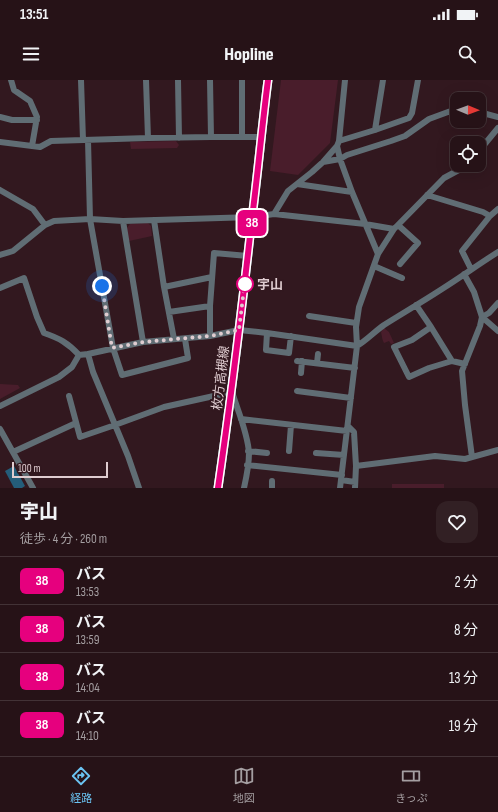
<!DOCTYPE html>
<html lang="ja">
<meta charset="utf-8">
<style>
body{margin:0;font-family:"Sofia Sans Condensed","Noto Sans JP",sans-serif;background:#322024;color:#f1f3f6;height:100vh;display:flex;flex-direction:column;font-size:15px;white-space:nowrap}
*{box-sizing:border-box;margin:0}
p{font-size:13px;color:#a49ea1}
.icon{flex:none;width:22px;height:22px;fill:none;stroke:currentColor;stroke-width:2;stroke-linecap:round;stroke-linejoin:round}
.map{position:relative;height:408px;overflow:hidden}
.side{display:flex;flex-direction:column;background:#261217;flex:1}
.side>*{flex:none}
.badge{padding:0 8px;border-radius:6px;font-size:14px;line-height:26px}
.needle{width:26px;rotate:91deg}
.buttons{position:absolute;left:450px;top:12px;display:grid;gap:8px}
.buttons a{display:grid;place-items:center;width:36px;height:36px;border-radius:8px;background:#261217;box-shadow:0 4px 16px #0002,0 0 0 1px #423236;font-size:20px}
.scale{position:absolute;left:12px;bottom:10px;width:96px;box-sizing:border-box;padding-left:4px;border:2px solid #dfccd0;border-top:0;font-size:11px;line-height:14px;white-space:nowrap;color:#dfccd0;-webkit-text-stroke:3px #32181f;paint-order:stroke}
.you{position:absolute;width:20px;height:20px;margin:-10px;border:3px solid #fff;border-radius:50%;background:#1a73e8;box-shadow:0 0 0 6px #1a73e833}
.map>.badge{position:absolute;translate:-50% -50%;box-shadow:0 0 0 2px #fff}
.round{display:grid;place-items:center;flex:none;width:42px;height:42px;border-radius:12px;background:#322024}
.summary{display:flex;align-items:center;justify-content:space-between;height:68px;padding:0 20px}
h1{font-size:19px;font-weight:800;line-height:30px}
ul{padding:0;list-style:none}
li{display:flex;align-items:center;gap:12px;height:48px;padding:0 20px;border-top:1px solid #423236}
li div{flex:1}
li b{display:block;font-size:15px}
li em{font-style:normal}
li .badge{min-width:44px;font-weight:700;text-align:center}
.status{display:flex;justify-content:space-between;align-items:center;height:28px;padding:0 20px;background:#261217;direction:ltr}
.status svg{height:11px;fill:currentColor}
header{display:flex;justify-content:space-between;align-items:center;height:52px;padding:0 20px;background:#261217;font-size:18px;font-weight:800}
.dock{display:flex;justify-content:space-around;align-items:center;height:56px;border-top:1px solid #423236;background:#261217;font-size:11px;color:#a49ea1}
.dock a{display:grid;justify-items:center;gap:2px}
.dock .selected{color:#6bc3f2}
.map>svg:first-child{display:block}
</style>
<div class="status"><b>13:51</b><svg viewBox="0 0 49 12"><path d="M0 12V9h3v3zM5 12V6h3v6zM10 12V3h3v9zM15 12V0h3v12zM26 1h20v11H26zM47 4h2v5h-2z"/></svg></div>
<header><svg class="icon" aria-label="menu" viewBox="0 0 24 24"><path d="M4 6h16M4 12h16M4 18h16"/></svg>Hopline<svg class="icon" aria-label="search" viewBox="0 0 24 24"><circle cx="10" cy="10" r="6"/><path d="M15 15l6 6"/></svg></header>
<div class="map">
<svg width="498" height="408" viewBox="0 0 498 408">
<rect width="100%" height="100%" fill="#32181f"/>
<path fill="#491d2b" d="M281,0H338L330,63L298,95L270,91Z
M176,61L179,65L177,68L131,69L130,62Z
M148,143L151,146L152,156L129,161L126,149L130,144Z
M384,248L389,252L394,263L391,264L389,261L384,263C382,260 382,256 381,252Z
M0,304L18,305L20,308L0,319Z
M392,404H444V408H392Z"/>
<path fill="#245d7a" d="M14,386L25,406L22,408H14L5,391Z"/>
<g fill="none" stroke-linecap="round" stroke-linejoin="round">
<path stroke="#606d74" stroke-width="6" d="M11,0L14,10L30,21L37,37L32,66
M81,0L83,60
M146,0L148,58
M178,0L179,58
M210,0L211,57
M479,32L498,37
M0,37L12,40H37
M375,50L383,0
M242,57V0
M88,60L90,139L113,268L122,295L188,278L185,259
M339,61L375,50L409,38L412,33L418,0
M0,62L40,67L51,61L148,58L211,57H261
M337,66L340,79L352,112L378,174L359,227L356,247L357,266L340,408
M479,71L498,48
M323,82L340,79L347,75L391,61L405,56L429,39L448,32L457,30
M297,104L352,112
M0,110L33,129L45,145
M427,115L483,132L490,136L462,171L471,189
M274,134L288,111L312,92L323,82L337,66L339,61L345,0
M490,136L498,129
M154,140L164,207L174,259
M123,141L143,262
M398,145L418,163L400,184
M378,174L394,149
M0,175L13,171L45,145L54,141L90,139L123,141L253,137L274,134L365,144L394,149L444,98L468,85
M374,186L402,198
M464,194L474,212L482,237L498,251
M164,207L212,197
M0,208L24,198L37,237L44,253C59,258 68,263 79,275
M416,225L431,247
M169,232L210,226
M309,236L356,243
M267,253L266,270L289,273L291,256
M210,256V226L214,173L248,176
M88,274L93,292L128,376L139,408
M297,281L355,288
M452,281L431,247L412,260L394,267L409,297L429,288L452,281L465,284
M317,283L318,274
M301,293L302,281
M297,311L351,318
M69,316L80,357L115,345L164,327L232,312C238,331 248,354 249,373C249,382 246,399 244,408
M0,326L59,297L72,287L79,275L88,274L143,262L210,256L239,250L267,253L357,266C367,260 374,252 384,245C403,233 422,222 442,209C461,197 479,184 498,172
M241,339L347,351
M348,346L354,352L356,386L435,376L465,379L498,370
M0,349L33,408
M248,371L267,373
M289,371L291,345
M13,372L76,343
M316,373L344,375
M472,377L465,325L462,291L480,246L482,237L489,233L498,223
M247,385L342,395
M341,400L355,402
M272,408V401
M355,408L356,386"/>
<path stroke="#9fbac9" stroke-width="9" d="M218,408C231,318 242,228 252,138C258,92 262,46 268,0"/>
</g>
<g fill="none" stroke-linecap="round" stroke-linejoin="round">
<defs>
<path id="line" d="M218,408C231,318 242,228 252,138C258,92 262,46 268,0"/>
</defs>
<use href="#line" stroke="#fff" stroke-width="9"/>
<use href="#line" stroke="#e6007e" stroke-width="6"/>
<path stroke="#dfccd0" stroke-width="4" stroke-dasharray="0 7.2" d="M102,206L112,268L143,262L210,256L239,250L245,200V204"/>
</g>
<circle fill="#fff" stroke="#e6007e" stroke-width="2" cx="245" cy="204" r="8"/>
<g text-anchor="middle" stroke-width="4" stroke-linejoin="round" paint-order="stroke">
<g font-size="13" font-weight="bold" fill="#dfccd0" stroke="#32181f" text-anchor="start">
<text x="257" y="209">宇山</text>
</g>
<g font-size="13" fill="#dfccd0" stroke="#32181f">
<text transform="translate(220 298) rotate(-83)" y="5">枚方高槻線</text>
</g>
</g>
</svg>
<div class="buttons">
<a><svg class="needle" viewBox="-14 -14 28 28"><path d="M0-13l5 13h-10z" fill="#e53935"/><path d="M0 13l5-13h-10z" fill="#a49ea1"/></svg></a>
<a><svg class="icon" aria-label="locate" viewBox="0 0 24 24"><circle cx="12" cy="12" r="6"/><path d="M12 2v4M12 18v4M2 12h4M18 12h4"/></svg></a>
</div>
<div class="scale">100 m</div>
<div class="you" style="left:102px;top:206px"></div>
<b class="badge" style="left:252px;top:143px;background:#e6007e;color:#fff">38</b>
</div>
<section class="side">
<div class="summary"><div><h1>宇山</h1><p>徒歩 · 4 分 · 260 m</p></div><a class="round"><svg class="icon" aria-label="heart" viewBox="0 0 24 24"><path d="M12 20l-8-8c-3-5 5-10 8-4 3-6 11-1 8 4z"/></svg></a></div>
<ul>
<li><span class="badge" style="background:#e6007e;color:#fff">38</span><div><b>バス</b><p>13:53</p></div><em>2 分</em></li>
<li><span class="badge" style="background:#e6007e;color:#fff">38</span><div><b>バス</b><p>13:59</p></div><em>8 分</em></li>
<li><span class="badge" style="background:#e6007e;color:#fff">38</span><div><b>バス</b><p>14:04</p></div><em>13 分</em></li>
<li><span class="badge" style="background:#e6007e;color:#fff">38</span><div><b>バス</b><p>14:10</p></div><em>19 分</em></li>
</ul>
</section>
<nav class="dock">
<a class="selected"><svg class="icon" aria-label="directions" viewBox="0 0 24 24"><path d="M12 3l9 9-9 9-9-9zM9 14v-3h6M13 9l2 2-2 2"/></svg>経路</a>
<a><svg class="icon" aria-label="map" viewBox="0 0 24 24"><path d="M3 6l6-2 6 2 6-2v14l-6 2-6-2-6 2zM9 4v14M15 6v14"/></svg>地図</a>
<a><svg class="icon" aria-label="tickets" viewBox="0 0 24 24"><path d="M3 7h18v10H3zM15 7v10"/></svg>きっぷ</a>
</nav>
